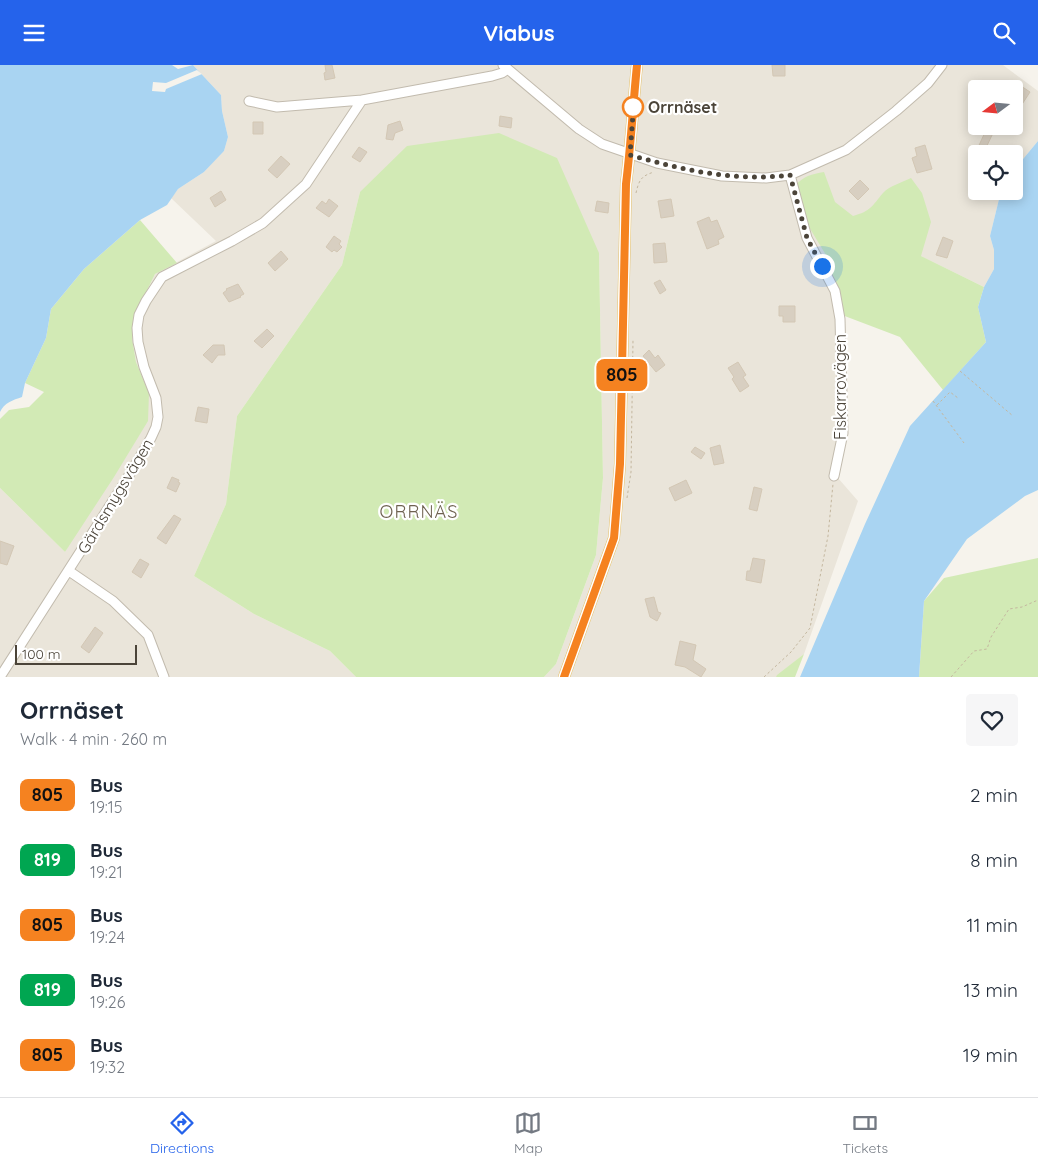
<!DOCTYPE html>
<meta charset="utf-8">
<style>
body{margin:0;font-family:Quicksand,sans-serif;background:#f6f6f7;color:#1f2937;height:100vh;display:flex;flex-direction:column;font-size:19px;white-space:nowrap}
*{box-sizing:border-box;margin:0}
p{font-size:16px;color:#747a83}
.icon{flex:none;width:28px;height:28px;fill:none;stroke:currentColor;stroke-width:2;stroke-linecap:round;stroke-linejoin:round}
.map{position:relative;height:612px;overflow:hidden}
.drawer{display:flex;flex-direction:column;background:#fff;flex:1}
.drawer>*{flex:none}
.badge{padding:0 10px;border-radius:8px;font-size:18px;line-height:32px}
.needle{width:32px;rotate:254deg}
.buttons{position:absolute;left:968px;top:15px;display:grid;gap:10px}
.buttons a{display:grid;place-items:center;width:55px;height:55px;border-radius:5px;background:#fff;box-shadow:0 2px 12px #0003;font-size:25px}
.scale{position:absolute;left:15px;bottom:12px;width:122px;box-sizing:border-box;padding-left:5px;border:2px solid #4b4439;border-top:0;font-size:14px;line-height:18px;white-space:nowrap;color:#4b4439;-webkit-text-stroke:4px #fff;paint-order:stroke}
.you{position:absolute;width:25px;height:25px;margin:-12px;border:4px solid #fff;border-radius:50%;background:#1a73e8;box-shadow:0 0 0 8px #1a73e833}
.map>.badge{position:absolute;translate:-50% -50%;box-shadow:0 0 0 2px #fff}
.round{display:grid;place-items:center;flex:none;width:52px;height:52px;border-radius:5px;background:#f6f6f7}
.overview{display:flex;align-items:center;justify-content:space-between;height:85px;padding:0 20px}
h1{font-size:24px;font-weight:700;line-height:38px}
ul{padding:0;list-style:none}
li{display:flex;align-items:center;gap:15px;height:65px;padding:0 20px}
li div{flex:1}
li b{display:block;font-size:19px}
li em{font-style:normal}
li .badge{min-width:55px;font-weight:700;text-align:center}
header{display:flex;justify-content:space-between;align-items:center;height:65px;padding:0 20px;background:#2563eb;color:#fff;font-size:22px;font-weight:700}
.menu{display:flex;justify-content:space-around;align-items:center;height:70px;border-top:1px solid #e0e1e3;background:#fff;font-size:14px;color:#747a83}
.menu a{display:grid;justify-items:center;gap:2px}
.menu .selected{color:#2563eb}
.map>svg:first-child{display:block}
</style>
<header><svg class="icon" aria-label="menu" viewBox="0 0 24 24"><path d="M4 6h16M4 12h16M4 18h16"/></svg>Viabus<svg class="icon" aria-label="search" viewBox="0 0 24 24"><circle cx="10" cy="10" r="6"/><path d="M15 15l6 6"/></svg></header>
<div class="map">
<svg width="1038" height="612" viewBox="0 0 1038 612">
<rect width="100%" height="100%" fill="#f6f3ec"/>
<path fill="#eae5da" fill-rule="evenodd" d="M193,0H1003L1038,26V76L1014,105V89H976V126H1001L990,171L994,185V204L984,222L833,148L842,250L846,374L838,413L858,436L804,589L776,612H544L556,599L596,490L603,413L599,188L360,127L342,200L237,351L226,439L194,511L254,549L330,586L356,612H0V423L65,487L149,328L136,297L132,273L134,252L155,209L216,176L171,133L178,124L204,107L214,96L224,86L228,72L222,46L221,30ZM976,24H1014V61H976Z"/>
<path fill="#d2eab5" d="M499,68L557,93L599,188L603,413L596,490L556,599L544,612H356L330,586L254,549L194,511L226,439L237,351L342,200L360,127L407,81Z
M824,107L835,137L853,151C871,146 872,141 883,128C889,121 903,117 911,113L922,128L931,157L921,191L984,222L978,242L986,277L943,325L900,272L842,250L829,195L809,162L795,121C803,111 812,109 824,107Z
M140,155L177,198L155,209L134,252L132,273L136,297L149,328L148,356L114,412L65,487L0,423V354L9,345L29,342L44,327L25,318L46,273L51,244L84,204Z
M1038,493V612H919L924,536L944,513Z
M804,589L795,612H776L777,610Z"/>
<path fill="#a9d4f2" d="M0,0H172L178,4L193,0L221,30L222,46L228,72L224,86L204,107L178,124L167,140L140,155L84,204L51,244L46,273L25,318L22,332C13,335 4,338 0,347Z
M1038,76V425L1025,431L967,474L924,536L919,612H800L865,459L910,361L986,277L978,242L984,222L994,204V185L990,171L1001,126H1014V105Z"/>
<path fill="#f6f3ec" d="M197,5L202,9L166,24L165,27L152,26L153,17L166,18Z"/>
<path fill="#d8cfc1" stroke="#d3c7b4" d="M325,0H332L335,13L325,15L324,8L326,7Z
M772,0H785V11H773Z
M1021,21L1030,27L1019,44L1014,41V24H1018Z
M500,51L512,53L511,63L499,61Z
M400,56L403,65L395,68L393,75L386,74L388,60Z
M253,57H263V69H253Z
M986,65L993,68L983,89H980L976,87Z
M925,80L932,104L917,108L912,93L917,91L915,83Z
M359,82L367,87L360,97L352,92Z
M281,91L290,99L277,113L268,105Z
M860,115L869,124L858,135L849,126Z
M221,126L226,135L215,142L210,133Z
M329,134L338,141L329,152L316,143L322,136L326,139Z
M671,134L674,151L661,153L658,136Z
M597,136L609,138L608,148L595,146Z
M709,152L711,157L717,155L724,172L718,175L719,179L707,184L697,157Z
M334,171L341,176L339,179L342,182L337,187L334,185L332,187L326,182Z
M943,172L953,176L947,193L936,190Z
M665,178L667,197L654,198L653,179Z
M281,186L288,194L275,206L268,198Z
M660,215L666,225L660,229L654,218Z
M238,219L244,229L240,231L241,232L229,237L223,228L227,225L226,224Z
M779,241H795V257H783V251H779Z
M267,264L274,271L262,283L254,276Z
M213,280H224L225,290H218L212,298L203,290Z
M649,285L655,293L658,290L665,300L656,307L643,291Z
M738,297L746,310L743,312L749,321L740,327L732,314L734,312L728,303Z
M198,342L209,344L207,358L195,356Z
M720,380L724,398L714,400L710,383Z
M695,382L705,388L701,394L691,387Z
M172,412L179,415L178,417L180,418L176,427L167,423Z
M686,415L692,428L675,436L669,423Z
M754,422L762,424L757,446L749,444Z
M174,450L181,454L166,479L157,473Z
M0,476L14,481L7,500L0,498Z
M753,493L765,495L761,518L746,515L747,506H750Z
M140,494L149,499L141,513L132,507Z
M654,532L658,547L661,548L657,556L650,552L645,534Z
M95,562L103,568L89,588L81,582Z
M680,576L696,580L693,595L706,604L701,612L685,602L675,600Z"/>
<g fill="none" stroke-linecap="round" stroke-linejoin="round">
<defs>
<path id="minor" d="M503,0L579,64L602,79L657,98L722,111L766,113L790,110L846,85L896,46L928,18L942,0
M249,36L277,42L362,35
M790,110L807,173L835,226L840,254L843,368L834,411
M69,506L113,536L148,570L164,612
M0,612L125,417L151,373L156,362L158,352L156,333L144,302L138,277L137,263L139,250L146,236L162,212L232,176L263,158L306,119L362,35L492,11L502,8L508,4"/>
<path id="major" d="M564,612L614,473L620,399L626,119C631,79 633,40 637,0"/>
</defs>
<use href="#minor" stroke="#c2bbae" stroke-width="11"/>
<use href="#major" stroke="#e6c16a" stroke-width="12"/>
<path stroke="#c4b79f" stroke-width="1" stroke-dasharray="2.5 2.5" stroke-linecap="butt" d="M636,128C639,115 641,111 654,107
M960,306L1013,351
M933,336L964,378
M937,340L950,327L958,333
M627,433L631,407L633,275
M764,612L791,587L810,563L828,471L833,419
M951,612L974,586L987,584L991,572L1009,544L1022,542L1038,535"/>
<use href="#minor" stroke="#fff" stroke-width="9"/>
<use href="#major" stroke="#ffe39c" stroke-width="10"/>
</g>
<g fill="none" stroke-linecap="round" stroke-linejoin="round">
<defs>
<path id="line" d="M564,612L614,473L620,399L626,119C631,79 633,40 637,0"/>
</defs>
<use href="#line" stroke="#fff" stroke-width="11"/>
<use href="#line" stroke="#f58220" stroke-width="8"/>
<path stroke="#4b4439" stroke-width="5" stroke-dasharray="0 9" d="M633,42L634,35L630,90C683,105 734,117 790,110L807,173L822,201"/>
</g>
<circle fill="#fff" stroke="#f58220" stroke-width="2.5" cx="633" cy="42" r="10"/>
<g text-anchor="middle" stroke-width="4.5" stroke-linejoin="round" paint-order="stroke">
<g font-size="16" font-weight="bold" fill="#4b4439" stroke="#fff" text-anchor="start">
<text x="648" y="48">Orrnäset</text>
</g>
<g font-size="16" fill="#4b4439" stroke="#fff">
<text transform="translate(840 322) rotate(-90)" y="6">Fiskarrovägen</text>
<text transform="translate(115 431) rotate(-59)" y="6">Gärdsmygsvägen</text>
</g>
<g font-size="18" letter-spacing="1" fill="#6e6250" stroke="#fff">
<text x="419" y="453">ORRNÄS</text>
</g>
</g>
</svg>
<div class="buttons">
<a><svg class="needle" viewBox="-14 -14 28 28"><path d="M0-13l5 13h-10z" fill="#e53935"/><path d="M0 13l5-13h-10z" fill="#747a83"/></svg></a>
<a><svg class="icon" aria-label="locate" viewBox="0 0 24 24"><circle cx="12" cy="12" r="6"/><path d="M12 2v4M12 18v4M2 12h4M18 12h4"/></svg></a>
</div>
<div class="scale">100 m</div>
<div class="you" style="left:822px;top:201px"></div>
<b class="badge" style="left:622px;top:310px;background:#f58220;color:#111">805</b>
</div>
<section class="drawer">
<div class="overview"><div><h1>Orrnäset</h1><p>Walk · 4 min · 260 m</p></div><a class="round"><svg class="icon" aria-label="heart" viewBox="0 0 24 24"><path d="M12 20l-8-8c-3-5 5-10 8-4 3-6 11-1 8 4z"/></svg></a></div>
<ul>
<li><span class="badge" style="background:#f58220;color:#111">805</span><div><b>Bus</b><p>19:15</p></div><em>2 min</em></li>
<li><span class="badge" style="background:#00a651;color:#fff">819</span><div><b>Bus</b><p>19:21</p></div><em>8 min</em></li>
<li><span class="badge" style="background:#f58220;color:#111">805</span><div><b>Bus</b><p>19:24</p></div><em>11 min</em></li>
<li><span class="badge" style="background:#00a651;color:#fff">819</span><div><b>Bus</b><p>19:26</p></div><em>13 min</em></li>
<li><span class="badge" style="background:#f58220;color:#111">805</span><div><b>Bus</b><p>19:32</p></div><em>19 min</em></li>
</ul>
</section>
<nav class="menu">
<a class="selected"><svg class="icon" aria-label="directions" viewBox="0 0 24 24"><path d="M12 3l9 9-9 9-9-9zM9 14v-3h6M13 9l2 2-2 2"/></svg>Directions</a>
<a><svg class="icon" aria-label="map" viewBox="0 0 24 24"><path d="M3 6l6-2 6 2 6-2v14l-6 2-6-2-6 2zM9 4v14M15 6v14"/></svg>Map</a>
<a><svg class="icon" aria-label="tickets" viewBox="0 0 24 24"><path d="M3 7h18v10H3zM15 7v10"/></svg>Tickets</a>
</nav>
